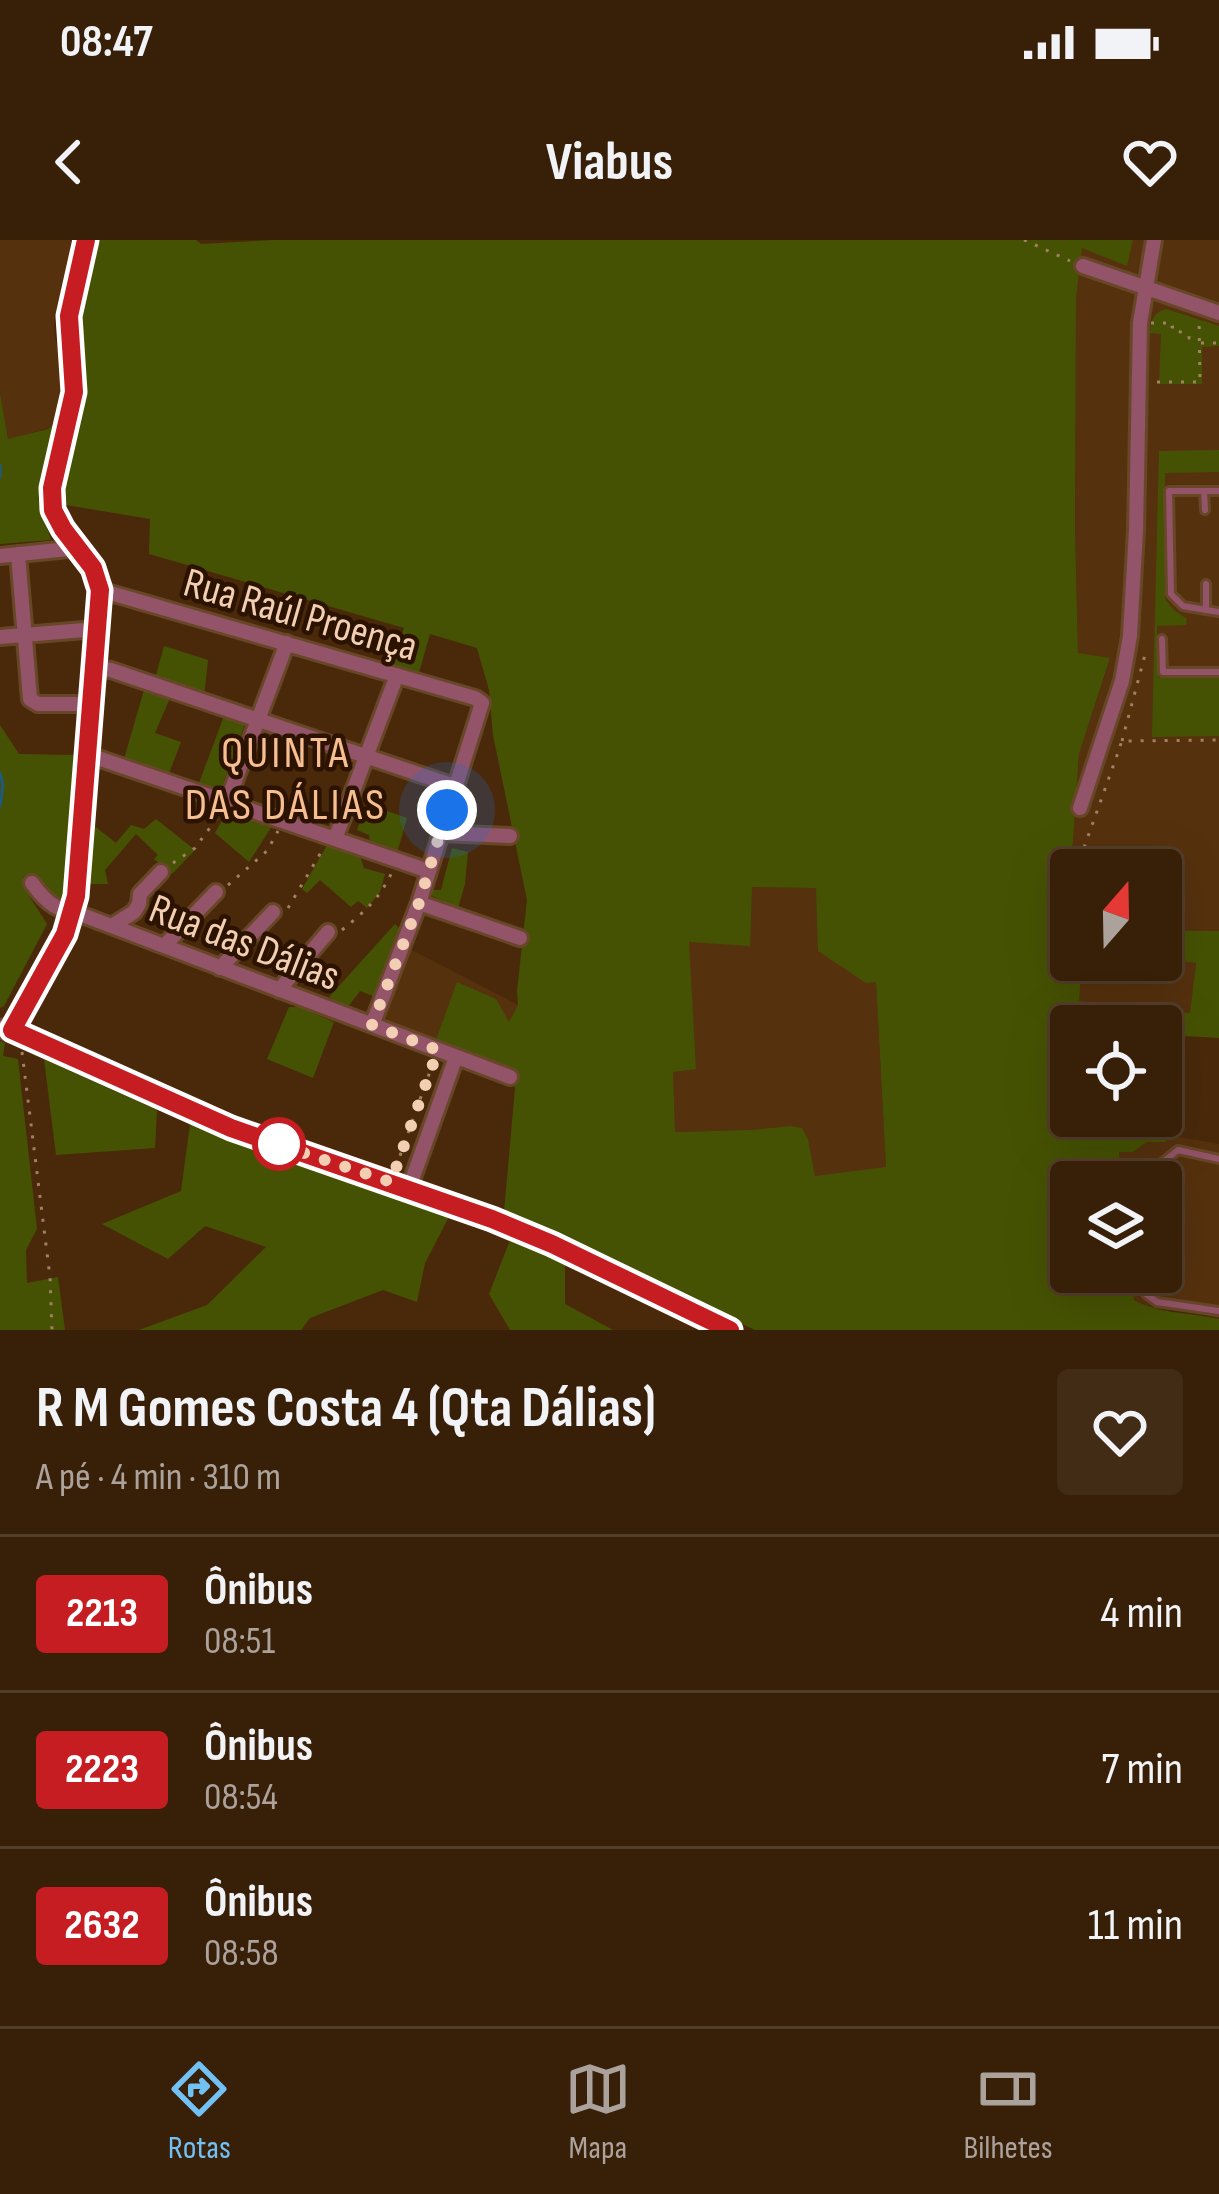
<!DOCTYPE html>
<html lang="pt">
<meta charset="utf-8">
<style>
body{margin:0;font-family:"Sofia Sans Condensed",sans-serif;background:#432c16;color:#f1f3f6;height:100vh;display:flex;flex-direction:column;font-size:45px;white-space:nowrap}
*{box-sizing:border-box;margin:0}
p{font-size:39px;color:#aba29c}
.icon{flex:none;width:66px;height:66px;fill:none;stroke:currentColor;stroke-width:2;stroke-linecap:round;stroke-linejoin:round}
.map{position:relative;height:1090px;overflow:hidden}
.sheet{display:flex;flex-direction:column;background:#381f08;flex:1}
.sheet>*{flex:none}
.badge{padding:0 24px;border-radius:9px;font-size:42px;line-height:78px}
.needle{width:78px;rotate:20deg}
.tools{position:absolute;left:1050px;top:609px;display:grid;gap:24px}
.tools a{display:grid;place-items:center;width:132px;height:132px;border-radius:12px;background:#381f08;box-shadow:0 12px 48px #0002,0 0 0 3px #523d29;font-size:60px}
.you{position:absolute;width:60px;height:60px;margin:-30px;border:9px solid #fff;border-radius:50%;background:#1a73e8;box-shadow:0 0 0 18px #1a73e833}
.map>.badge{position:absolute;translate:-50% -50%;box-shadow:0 0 0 6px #fff}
.round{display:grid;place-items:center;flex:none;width:126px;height:126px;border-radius:12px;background:#432c16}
.head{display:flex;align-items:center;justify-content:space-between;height:204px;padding:0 36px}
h1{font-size:57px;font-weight:700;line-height:90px}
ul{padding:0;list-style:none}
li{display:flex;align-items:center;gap:36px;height:156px;padding:0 36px;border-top:3px solid #523d29}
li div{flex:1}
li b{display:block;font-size:45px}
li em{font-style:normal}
li .badge{min-width:132px;font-weight:700;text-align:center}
.status{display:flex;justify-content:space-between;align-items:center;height:84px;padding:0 60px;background:#381f08;direction:ltr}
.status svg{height:33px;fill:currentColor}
header{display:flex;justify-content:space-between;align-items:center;height:156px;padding:0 36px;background:#381f08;font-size:54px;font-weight:700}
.tab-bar{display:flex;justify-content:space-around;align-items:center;height:168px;border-top:3px solid #523d29;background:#381f08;font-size:33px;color:#aba29c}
.tab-bar a{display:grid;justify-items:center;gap:6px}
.tab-bar .current{color:#72c1f5}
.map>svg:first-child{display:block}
</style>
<div class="status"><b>08:47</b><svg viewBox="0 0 49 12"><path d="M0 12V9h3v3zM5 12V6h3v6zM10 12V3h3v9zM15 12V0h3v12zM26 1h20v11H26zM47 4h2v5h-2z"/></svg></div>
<header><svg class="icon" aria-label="back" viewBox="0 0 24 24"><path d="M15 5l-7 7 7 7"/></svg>Viabus<svg class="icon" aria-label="heart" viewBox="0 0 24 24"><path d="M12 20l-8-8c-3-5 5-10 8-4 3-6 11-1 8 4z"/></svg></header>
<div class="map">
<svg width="1219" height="1090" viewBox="0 0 1219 1090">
<rect width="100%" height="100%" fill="#4a290a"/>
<path fill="#56310e" d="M0,0H74L54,80V93L60,117L61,160L56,182L48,188L8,200L0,153Z
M1133,0H1219V691H1161V630H1071L1079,514L1110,419L1078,414L1075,290L1076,59L1082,7L1127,25Z
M751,647L816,648L876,741L886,928L815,937L808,899L802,888L791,886L750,890L674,892L673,831L696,828L688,701Z
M410,709L518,765L510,783L457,743L435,802L388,784L385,775Z
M1161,718L1196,722L1191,773L1078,761L1082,720Z
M1167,895L1219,904V1079L1192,1072L1145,1067L1134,1060L1131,1032H1161V942H1122L1119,912H1133L1147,902H1166Z"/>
<path fill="#465203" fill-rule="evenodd" d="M93,0H196L201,4L274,0H1133L1127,26L1082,8L1076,59L1075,290L1078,413L1110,418L1079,514L1071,630V720H1082L1079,761L1190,773L1196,723L1161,718V691H1219V798L1185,796L1166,902H1147L1133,912H1119L1122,942H1071V1032H1131L1134,1060C1155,1073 1193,1073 1219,1079V1090H755L504,972L515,848L508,829L435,802L457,742L496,759L509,782L518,765L517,751L527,660L493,495L489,450L477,408L430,394L419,433L392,425L404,388L149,314L150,279L60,264L57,253L76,79ZM752,647L816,648L818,711L866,743L876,742L886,927L815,936L808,899L802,888L791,886L750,890L675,892L673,832L696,829L689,702L750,706ZM1071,786H1161V876H1071Z
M1166,69L1219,86V106L1202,107V144H1159L1161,94L1150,93C1151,80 1153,73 1166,69Z
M0,153L8,199L48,189L56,182L38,258L51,300L0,304Z
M1219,210V232L1165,233V359L1174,370L1187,379L1186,385L1157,386L1158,437H1219V496L1152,497L1159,211Z
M164,406L208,420L204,457L155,439Z
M144,450L170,458L155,493L181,502L168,536L124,519Z
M224,476L245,484L220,552L199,543Z
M0,485L19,514L76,515L66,660L59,663L35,635L23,637L26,651L47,684L4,766L0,768Z
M367,564L407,578L397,613L370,603L369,595L357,590Z
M228,570L272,586L249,622L215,593Z
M156,579L195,610L172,634L154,619L158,615L136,594L105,630L108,644H84L92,584L116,603L131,585L144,589Z
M327,605L360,616L364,628L385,634L380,652L367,668L358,661L351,667L320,640L307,653L302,649Z
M452,608L468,612L465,644L458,668L432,656V650H441Z
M395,684L400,689L373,756L360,751L347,768L329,757Z
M289,767H299L334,782L313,838L267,819Z
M0,801L5,803L3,816L18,819L37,989L26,1010L27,1043L58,1037L65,1090H0Z
M44,819L157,870L155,908L56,915Z
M190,884L452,971L425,1023L417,1062L383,1050L310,1078L301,1090H139L207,1065L266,1007L205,986L168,1019L102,984L181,951Z
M512,995L565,1020V1064L613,1090H510L489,1054Z"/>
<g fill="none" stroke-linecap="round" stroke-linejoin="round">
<path stroke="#1f5a7e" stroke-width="3" d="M0,225V237
M0,533L3,545L0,566"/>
<defs>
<path id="lane" d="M1204,251H1169L1171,354L1183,366L1206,370
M1205,270L1204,251H1219
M1206,344V370L1219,372
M1162,399L1163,432H1219
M1142,942L1148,934L1178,910L1219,919
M1140,1032L1146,1054L1157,1062L1219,1071"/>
<path id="street" d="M1083,26L1219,73
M18,314L30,459L38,464H93
M0,316L68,309
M100,350L475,458L482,463L419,663L372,785
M0,397L96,389
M95,428L111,430L454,546
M89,515L429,631
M227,562L287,403
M1080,568L1122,441L1130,396L1136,290L1140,83L1154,0
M440,593L510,596
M335,599L397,435
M32,643C49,667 57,669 85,676L510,837
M419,663L520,698
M112,686L134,672L139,664L140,654L161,632
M164,706L216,652
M220,728L273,672
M279,750L328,692
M409,948L456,817"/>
<path id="secondary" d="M5,789L231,888L492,979L552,1004L730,1090
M12,791L65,694L75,659L100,350L93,328L63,289L53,270L52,248L74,152L69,76L86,0"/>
</defs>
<use href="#lane" stroke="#684728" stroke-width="12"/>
<use href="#street" stroke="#684728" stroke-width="20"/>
<use href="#secondary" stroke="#684728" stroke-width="24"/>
<path stroke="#a28063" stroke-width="3" stroke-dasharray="3 9" stroke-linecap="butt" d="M1024,0L1070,21
M1151,83H1172V87H1178V91L1189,95V98L1198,99
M1201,103H1219
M1157,142H1200L1199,79
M1122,501L1146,411
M1120,506L1122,501L1219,500
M173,623L195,608L220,574
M1076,630L1120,507
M228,645L267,611L278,591
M288,668L323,609
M342,690C366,670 379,660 393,630
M22,812L50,1037L52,1090
M396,927L433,823"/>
<use href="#lane" stroke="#935368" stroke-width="6"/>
<use href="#street" stroke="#935368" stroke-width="14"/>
<use href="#secondary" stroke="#c86286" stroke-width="18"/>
</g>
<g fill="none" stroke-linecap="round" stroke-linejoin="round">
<defs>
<path id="line" d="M86,0L69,76L74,152L52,248L53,270L63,289L93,328L100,350L76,656L65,694L12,790L231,888L492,979L552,1004L730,1090"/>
</defs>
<use href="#line" stroke="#fff" stroke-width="27"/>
<use href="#line" stroke="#c61d23" stroke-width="18"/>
<path stroke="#f2ceb3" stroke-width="12" stroke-dasharray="0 21.6" d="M279,904L271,902L391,942L438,810L372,785L419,663L447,570"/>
</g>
<circle fill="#fff" stroke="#c61d23" stroke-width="6" cx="279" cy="904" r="24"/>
<g text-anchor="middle" stroke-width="9" stroke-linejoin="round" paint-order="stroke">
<g font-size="42" fill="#f2ceb3" stroke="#2c1300">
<text transform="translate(301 373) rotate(16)" y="15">Rua Raúl Proença</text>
<text transform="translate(245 701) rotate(21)" y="15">Rua das Dálias</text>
</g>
<g font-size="45" letter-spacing="3" fill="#f7be92" stroke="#2c1300">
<text x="286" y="527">QUINTA<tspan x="286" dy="52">DAS DÁLIAS</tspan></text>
</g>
</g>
</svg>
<div class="tools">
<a><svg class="needle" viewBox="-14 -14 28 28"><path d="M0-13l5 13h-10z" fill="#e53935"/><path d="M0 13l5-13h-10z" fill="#aba29c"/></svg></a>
<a><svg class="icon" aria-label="locate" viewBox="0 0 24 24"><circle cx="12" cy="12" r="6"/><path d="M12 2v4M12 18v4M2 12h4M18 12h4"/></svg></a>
<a><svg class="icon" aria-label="layers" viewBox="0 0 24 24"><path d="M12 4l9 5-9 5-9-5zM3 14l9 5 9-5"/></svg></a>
</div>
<div class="you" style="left:447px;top:570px"></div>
</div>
<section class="sheet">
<div class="head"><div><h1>R M Gomes Costa 4 (Qta Dálias)</h1><p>A pé · 4 min · 310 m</p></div><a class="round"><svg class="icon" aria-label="heart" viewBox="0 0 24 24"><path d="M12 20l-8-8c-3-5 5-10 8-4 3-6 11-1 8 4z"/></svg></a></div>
<ul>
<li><span class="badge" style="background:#c61d23;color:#fff">2213</span><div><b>Ônibus</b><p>08:51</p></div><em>4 min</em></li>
<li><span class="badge" style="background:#c61d23;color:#fff">2223</span><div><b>Ônibus</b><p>08:54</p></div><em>7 min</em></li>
<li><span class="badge" style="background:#c61d23;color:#fff">2632</span><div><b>Ônibus</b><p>08:58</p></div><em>11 min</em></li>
</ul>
</section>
<nav class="tab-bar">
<a class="current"><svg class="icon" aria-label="directions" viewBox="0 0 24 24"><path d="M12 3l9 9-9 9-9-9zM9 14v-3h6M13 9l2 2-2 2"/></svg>Rotas</a>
<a><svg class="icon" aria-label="map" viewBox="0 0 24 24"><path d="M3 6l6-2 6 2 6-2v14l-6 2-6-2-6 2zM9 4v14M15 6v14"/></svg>Mapa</a>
<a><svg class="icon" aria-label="tickets" viewBox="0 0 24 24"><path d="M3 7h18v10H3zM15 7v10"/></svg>Bilhetes</a>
</nav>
